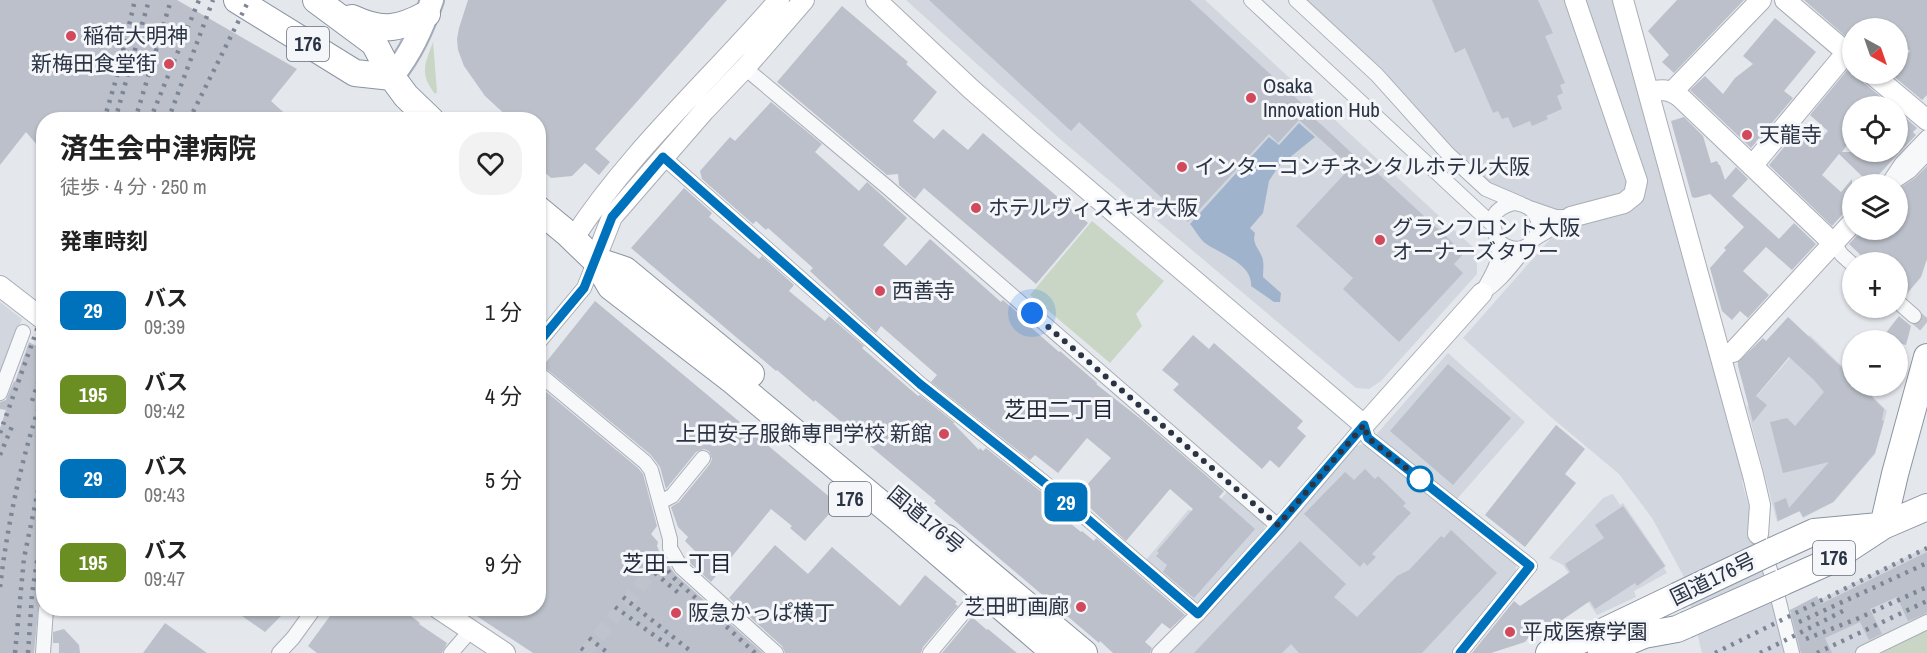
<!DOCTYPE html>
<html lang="ja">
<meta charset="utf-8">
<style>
body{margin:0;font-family:"Archivo Narrow","Noto Sans JP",sans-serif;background:#f2f2f2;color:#222;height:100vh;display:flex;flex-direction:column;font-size:22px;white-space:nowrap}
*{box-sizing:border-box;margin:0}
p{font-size:20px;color:#767676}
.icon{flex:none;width:33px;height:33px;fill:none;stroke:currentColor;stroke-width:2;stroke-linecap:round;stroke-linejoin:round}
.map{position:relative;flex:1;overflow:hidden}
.sheet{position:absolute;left:36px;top:112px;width:510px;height:504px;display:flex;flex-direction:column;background:#fff;border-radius:24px;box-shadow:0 2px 4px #0004}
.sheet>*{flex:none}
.badge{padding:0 12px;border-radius:9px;font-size:21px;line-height:39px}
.needle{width:39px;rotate:140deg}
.controls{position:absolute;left:1842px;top:18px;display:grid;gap:12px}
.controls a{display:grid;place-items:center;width:66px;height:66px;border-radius:50%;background:#fff;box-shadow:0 2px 4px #0004;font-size:30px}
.you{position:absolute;width:30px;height:30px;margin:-15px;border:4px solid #fff;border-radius:50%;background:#1a73e8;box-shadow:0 0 0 9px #1a73e833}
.map>.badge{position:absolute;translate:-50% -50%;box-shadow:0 0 0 3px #fff}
h2{padding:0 24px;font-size:22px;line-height:54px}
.round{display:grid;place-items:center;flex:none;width:63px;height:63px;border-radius:24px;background:#f2f2f2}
.summary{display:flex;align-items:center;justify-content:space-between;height:102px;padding:0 24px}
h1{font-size:28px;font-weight:700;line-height:45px}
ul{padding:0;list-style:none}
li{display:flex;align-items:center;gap:18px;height:84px;padding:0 24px}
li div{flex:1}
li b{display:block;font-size:22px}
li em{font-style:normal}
li .badge{min-width:66px;font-weight:700;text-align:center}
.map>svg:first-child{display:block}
</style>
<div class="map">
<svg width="1927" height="653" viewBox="0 0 1927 653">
<rect width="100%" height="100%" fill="#e4e7ec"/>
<path fill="#d2d6de" d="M906,0H1205L1477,251V274L1381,381L1369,389L1356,388L1060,139Z
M1302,0H1616L1745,474L1742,482L1776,604L1787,653H1702L1683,575L1652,518L1619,474L1551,417L1463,338L1560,228L1532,202L1489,184L1340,35Z
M0,302L22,319L0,377Z
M1810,335L1852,376V386H1862L1887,411L1875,454L1834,502L1803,518L1799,511L1777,522L1747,407Z
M1448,353L1525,422L1456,500L1375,436Z
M1365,444L1516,564V577L1453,653H1166L1204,616L1355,446Z
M1227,492L1264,523L1265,531L1203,601L1192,602L1145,561L1189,509L1202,520Z
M1613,494L1620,505L1623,503L1666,566L1664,568L1667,573L1634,591L1636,597L1597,615L1563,565L1549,558L1603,498Z
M1927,547V622L1861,653H1799L1789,615Z"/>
<path fill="#c9d6c5" d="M433,42L437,92L435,94C419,74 425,64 433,42Z
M1092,221L1164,281L1136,314L1142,326L1110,363L1030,295Z
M1927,630V653H1880Z"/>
<path fill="#9fb4cc" d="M1299,123L1315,137L1278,167L1269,181L1263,213L1250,228L1255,233C1251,245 1262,251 1263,261C1264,266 1263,272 1263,277L1281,293L1280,302H1274L1251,286C1253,264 1220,254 1205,243C1199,238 1195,230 1190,224L1269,137L1279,145Z"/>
<path fill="#bbc0ca" d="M0,0H177L297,69L271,101L292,120H44V153L26,132L0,165Z
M468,0H727L595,149L610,162L599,175L585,163L572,176L551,178L538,166V120H511L485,96L464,66L458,50L457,39L459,28Z
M929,0H1190L1309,110L1307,112L1326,129L1358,159L1360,157L1464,253L1454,264L1463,273L1399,342L1343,289L1353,278L1296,226L1351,167L1299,120L1278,143L1269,134L1188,222L1079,122L1071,131Z
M1432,0H1538L1553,33L1545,36L1565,83L1560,85L1563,93L1557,96L1562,109L1546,116L1548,119L1532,126L1530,121L1513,128L1508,117L1502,119L1498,111L1493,113L1465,48L1455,53Z
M1677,0H1744L1674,73L1662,62L1669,55L1648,31Z
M1804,0H1927V95L1922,100L1891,74H1898V66L1910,51L1898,41V28H1852V42Z
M842,6L908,62L906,64L937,92L913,121L934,139L943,129L968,150L983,133L1088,223L1036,284L924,188L915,199L899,185L898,174L887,175L777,82Z
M1775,18L1816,52L1784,91L1793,98L1751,148L1690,90L1705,76L1723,94L1735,78L1753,64L1743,56Z
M1849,68L1852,69V74H1860L1864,83L1892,106H1852V138L1842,152H1898V111L1917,128L1913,132L1916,135L1870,184L1839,154L1822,175L1841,192L1852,179V204L1832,226L1769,165L1796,133L1813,148L1828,131L1810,115Z
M771,102L822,144L815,152L859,191L867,182L907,218L883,245L906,266L930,239L1001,302L1003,300L1019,314L1018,316L1059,352L1060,351L1097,383L1096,384L1142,420L1224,491L1219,497L1255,529L1194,598L1163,572L1167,565L1156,556L1159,553L1157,551L1193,509L1170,489L1126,541L1077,496L1111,458L1087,438L1058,473L1035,455L1030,460L931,382L937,375L881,326L876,333L810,271L813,268L768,228L766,230L756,221L753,224L702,179L700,171L730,137L735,141Z
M1684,117L1703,136L1711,163L1717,161L1719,165H1720L1725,180L1736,167L1748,179L1732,196L1779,239L1794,223L1816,244L1792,270L1766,247L1743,271L1769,295L1748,318L1740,311L1732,320L1722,311L1710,268L1726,250L1724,248L1744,227L1710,194L1695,198L1692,197L1671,121Z
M1927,166V259L1921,277L1905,296L1898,291V262H1868L1849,244L1862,230H1898V189L1915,178Z
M684,188L712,213L709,217L759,259L762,256L794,285L789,291L825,321L829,316L864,346L862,348L918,396L920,395L955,423H953L979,450L980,448L983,451L986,448L1044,494L1048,497L1046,500L1048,505L1081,532L1082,531L1094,541L1096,538L1185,615L1170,629L1162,623L1145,642L1152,648L1150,653H1113L1100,641L1099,643L934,503L936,501L815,400L814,402L777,370L776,371L631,248Z
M595,301L838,504L805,541L790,528L792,526L771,509L711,582L689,562V560L696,552L685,541L688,537L678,527L671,507L679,502L710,464L712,459L709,451L704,449L696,452L666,489L660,467L651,455L543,366Z
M1899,316L1911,326L1906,345L1898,343V340L1882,338Z
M1788,317L1852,377V386H1861L1884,409L1882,420L1884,421L1875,453L1833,502L1803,517L1800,511L1778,521L1774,503L1786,498L1789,508L1829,462L1783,473L1770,422L1787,418L1795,426L1824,392L1814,380L1789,357L1756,396L1767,405L1753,422L1738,366V362L1763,338L1766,341Z
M1193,335L1209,349L1214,343L1303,421L1297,428L1306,436L1279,468L1270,460L1262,469L1173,390L1179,384L1162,370Z
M29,342L44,350V550L34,653H0V428L6,410L0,409V402L6,400L14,381L15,382Z
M1448,364L1511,418L1453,485L1390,431Z
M538,385L638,468L643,474L657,526L651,534L658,542L657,546L660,553L675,574L763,653H533L466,609H538Z
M1556,425L1585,449L1565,474L1576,483L1525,547L1485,515Z
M1365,469L1375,479L1378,476L1406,503L1403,506L1411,513L1372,554L1376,557L1367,566L1364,562L1360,567L1304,514L1345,472L1354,480Z
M1623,506L1665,566L1637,586L1635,583L1595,609L1590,601L1549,629L1543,619L1525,642L1491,653H1472L1514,601L1520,606L1570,572L1565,564L1604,538L1595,525Z
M1451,530L1497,573L1422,653H1299L1291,644L1282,653H1194L1300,541L1346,584L1334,597L1357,617L1397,576L1409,570L1441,536L1444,538Z
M775,545L808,574L832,547L900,606L925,575L957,602L955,604L958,606L923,647L921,653H785L782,646L729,598Z
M1927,552V613L1908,621L1897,597L1870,609L1882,634L1869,640L1860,622L1825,638L1832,653H1801L1790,610L1817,596L1821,604Z
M232,609H288L265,632Z
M323,609H402L420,623L419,624L447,643L442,653H317L308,646L330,616Z
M972,617L987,630L988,629L1017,653H942Z
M165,623L207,653H143Z
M64,629L79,645L80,653H59V643H53V632Z"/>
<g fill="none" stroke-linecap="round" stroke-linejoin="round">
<path stroke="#bfc3cb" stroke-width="14" stroke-dasharray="14 7" stroke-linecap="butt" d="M1914,316L1927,327
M585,653L664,556"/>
<defs>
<path id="street" d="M1251,0L1492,224
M1296,0L1377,75L1448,154L1486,189L1521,204
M745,68L887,187L1278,526
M663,157L920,384L1056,492L1198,614
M1895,181L1910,171L1927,153
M1888,184L1902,163L1927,137
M1530,208L1556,217H1571
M1534,239L1569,218
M1833,243L1842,255L1852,264
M1484,292C1503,279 1513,262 1528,246
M1482,293C1488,281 1498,268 1499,254C1500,232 1478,214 1513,203C1561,207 1532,272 1497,240
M1898,302L1914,316
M538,343L584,288L595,260
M538,373L645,462L651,470L670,539V548L681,567L776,653
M0,393L23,332
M1364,425L1368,438L1530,566L1460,653
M660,502L672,496L703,458
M1764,551L1775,586L1792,653
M43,653L46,609
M279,653L293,638L314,609
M451,653L471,630
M930,653L974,600
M1159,653L1198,614L1278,526L1364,425
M1863,653L1927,622"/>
<path id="secondary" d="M876,0L971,89L1027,138L1364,425L1482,293
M1623,0L1753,475L1760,505L1758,534
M1785,0L1852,57
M1872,74L1927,120
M1673,91L1761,0
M1649,92C1662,89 1669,89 1680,97L1833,243
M1752,166L1847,52
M1571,217L1624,203L1634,195L1637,181L1575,0
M573,239C630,151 711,79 779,0
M595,260L612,217L704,111L745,68L804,0
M0,286L44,320
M1721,354L1733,352L1852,223
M439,609L505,653"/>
<path id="primary" d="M392,77C411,53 422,29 432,0"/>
<path id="highway" d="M237,0L355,73L392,77
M316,0L374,43L392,77L406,96L431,120
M352,18C382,32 397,30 427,14
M538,209L567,233L595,260L611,287L733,381L898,518L1055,653
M595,260L625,270L751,374
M1883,526L1895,474L1927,357
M947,538L1084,653
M1772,551L1814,532L1879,526
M1781,583L1828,562L1883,526L1927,507
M1549,653L1604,631L1677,596
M1601,653L1644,635L1677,629L1686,625"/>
</defs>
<use href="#street" stroke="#a9aeb7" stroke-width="16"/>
<use href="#secondary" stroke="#a9aeb7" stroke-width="22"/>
<use href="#primary" stroke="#a3abb8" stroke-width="26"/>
<use href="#highway" stroke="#8b94a3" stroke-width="28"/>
<use href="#street" stroke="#f7f8fa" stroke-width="14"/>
<use href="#secondary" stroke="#fff" stroke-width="20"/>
<use href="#primary" stroke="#fff" stroke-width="22"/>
<use href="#highway" stroke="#fff" stroke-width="26"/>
<path stroke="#7d8696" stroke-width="4.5" stroke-dasharray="3 6" stroke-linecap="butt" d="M104,120L117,76L135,0
M115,120L149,0
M135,120L171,0
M150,120L199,0
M168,120L213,0
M189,120L249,0
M32,401L44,365
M0,433L44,310
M0,455L13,424
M656,557L675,579L755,653
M648,567L682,596
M0,587C8,521 22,455 44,392
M623,597L693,653
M615,607L669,646
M1799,622L1927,563
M589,638L608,653
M1806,639L1859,618L1927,587
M581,648L588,653
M15,653L24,558L44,462
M28,653L32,594L44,516
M1715,653L1927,548
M1760,653L1843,611
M1817,653L1927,601"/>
<defs>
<path id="highway-bridge" d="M1677,596L1772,551
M1686,625L1781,583"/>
</defs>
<use href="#highway-bridge" stroke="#8b94a3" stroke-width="28" stroke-linecap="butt"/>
<use href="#highway-bridge" stroke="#fff" stroke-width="26"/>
</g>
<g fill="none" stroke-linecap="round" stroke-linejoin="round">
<defs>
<path id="line" d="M538,343L584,288L612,217L663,157L920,384L1056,492L1198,614L1278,525L1364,425L1368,438L1530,566L1460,653"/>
</defs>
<use href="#line" stroke="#fff" stroke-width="14"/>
<use href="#line" stroke="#0072bc" stroke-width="9"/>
<path stroke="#2b3445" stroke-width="6" stroke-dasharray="0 10.8" d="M1032,313L1278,525L1364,425L1368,438L1420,479"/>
</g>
<g fill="#d1495b" stroke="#f4f6f9" stroke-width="2">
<circle cx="71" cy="36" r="6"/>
<circle cx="169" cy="64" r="6"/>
<circle cx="1251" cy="98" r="6"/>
<circle cx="1747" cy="135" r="6"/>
<circle cx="1182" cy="167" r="6"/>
<circle cx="976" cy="208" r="6"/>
<circle cx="1380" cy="240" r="6"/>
<circle cx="880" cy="291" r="6"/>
<circle cx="944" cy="434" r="6"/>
<circle cx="1081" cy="607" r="6"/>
<circle cx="676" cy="613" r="6"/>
<circle cx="1510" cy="632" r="6"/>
</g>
<circle fill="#fff" stroke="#0072bc" stroke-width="3" cx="1420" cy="479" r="12"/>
<g text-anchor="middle" stroke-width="6" stroke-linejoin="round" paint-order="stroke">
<g fill="#f4f6f9" stroke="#676e7b" stroke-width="1.5">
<rect x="287" y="27" width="42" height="34" rx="4.5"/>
<rect x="829" y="482" width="42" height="34" rx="4.5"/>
<rect x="1813" y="541" width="42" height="34" rx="4.5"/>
</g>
<g font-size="20" font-weight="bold" fill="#2b3445">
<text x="308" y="51">176</text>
<text x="850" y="506">176</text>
<text x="1834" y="565">176</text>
</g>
<g font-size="21" fill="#2b3445" stroke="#f4f6f9" text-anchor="start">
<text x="83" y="43">稲荷大明神</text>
<text x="157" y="71" text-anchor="end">新梅田食堂街</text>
<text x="1263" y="93">Osaka<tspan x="1263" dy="24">Innovation Hub</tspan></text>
<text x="1759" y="142">天龍寺</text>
<text x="1194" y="174">インターコンチネンタルホテル大阪</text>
<text x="988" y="215">ホテルヴィスキオ大阪</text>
<text x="1392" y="235">グランフロント大阪<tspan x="1392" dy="24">オーナーズタワー</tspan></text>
<text x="892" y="298">西善寺</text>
<text x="932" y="441" text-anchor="end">上田安子服飾専門学校 新館</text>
<text x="1069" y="614" text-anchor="end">芝田町画廊</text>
<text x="688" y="620">阪急かっぱ横丁</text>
<text x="1522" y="639">平成医療学園</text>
</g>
<g font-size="21" fill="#2b3445" stroke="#f4f6f9">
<text transform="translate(926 520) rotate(40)" y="7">国道176号</text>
<text transform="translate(1713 579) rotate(-26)" y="7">国道176号</text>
</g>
<g font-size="22" fill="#1d2536" stroke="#f4f6f9">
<text x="1059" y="417">芝田二丁目</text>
<text x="677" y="571">芝田一丁目</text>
</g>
</g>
</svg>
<div class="controls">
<a><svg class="needle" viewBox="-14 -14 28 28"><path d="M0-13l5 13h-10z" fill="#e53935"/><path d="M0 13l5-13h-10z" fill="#767676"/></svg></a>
<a><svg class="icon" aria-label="locate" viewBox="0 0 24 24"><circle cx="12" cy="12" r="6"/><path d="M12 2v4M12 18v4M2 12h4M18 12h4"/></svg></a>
<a><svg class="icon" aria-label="layers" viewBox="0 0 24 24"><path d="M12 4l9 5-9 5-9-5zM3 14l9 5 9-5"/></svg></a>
<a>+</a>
<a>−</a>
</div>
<div class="you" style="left:1032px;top:313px"></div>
<b class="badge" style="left:1066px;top:502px;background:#0072bc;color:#fff">29</b>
<section class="sheet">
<div class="summary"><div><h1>済生会中津病院</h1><p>徒歩 · 4 分 · 250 m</p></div><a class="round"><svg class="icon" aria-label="heart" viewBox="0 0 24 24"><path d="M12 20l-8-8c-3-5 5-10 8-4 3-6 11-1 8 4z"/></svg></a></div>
<h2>発車時刻</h2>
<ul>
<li><span class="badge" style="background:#0072bc;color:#fff">29</span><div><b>バス</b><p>09:39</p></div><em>1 分</em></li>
<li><span class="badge" style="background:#6b8e23;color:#fff">195</span><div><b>バス</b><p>09:42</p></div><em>4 分</em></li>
<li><span class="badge" style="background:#0072bc;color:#fff">29</span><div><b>バス</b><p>09:43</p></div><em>5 分</em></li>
<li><span class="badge" style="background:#6b8e23;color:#fff">195</span><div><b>バス</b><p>09:47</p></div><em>9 分</em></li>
</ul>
</section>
</div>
